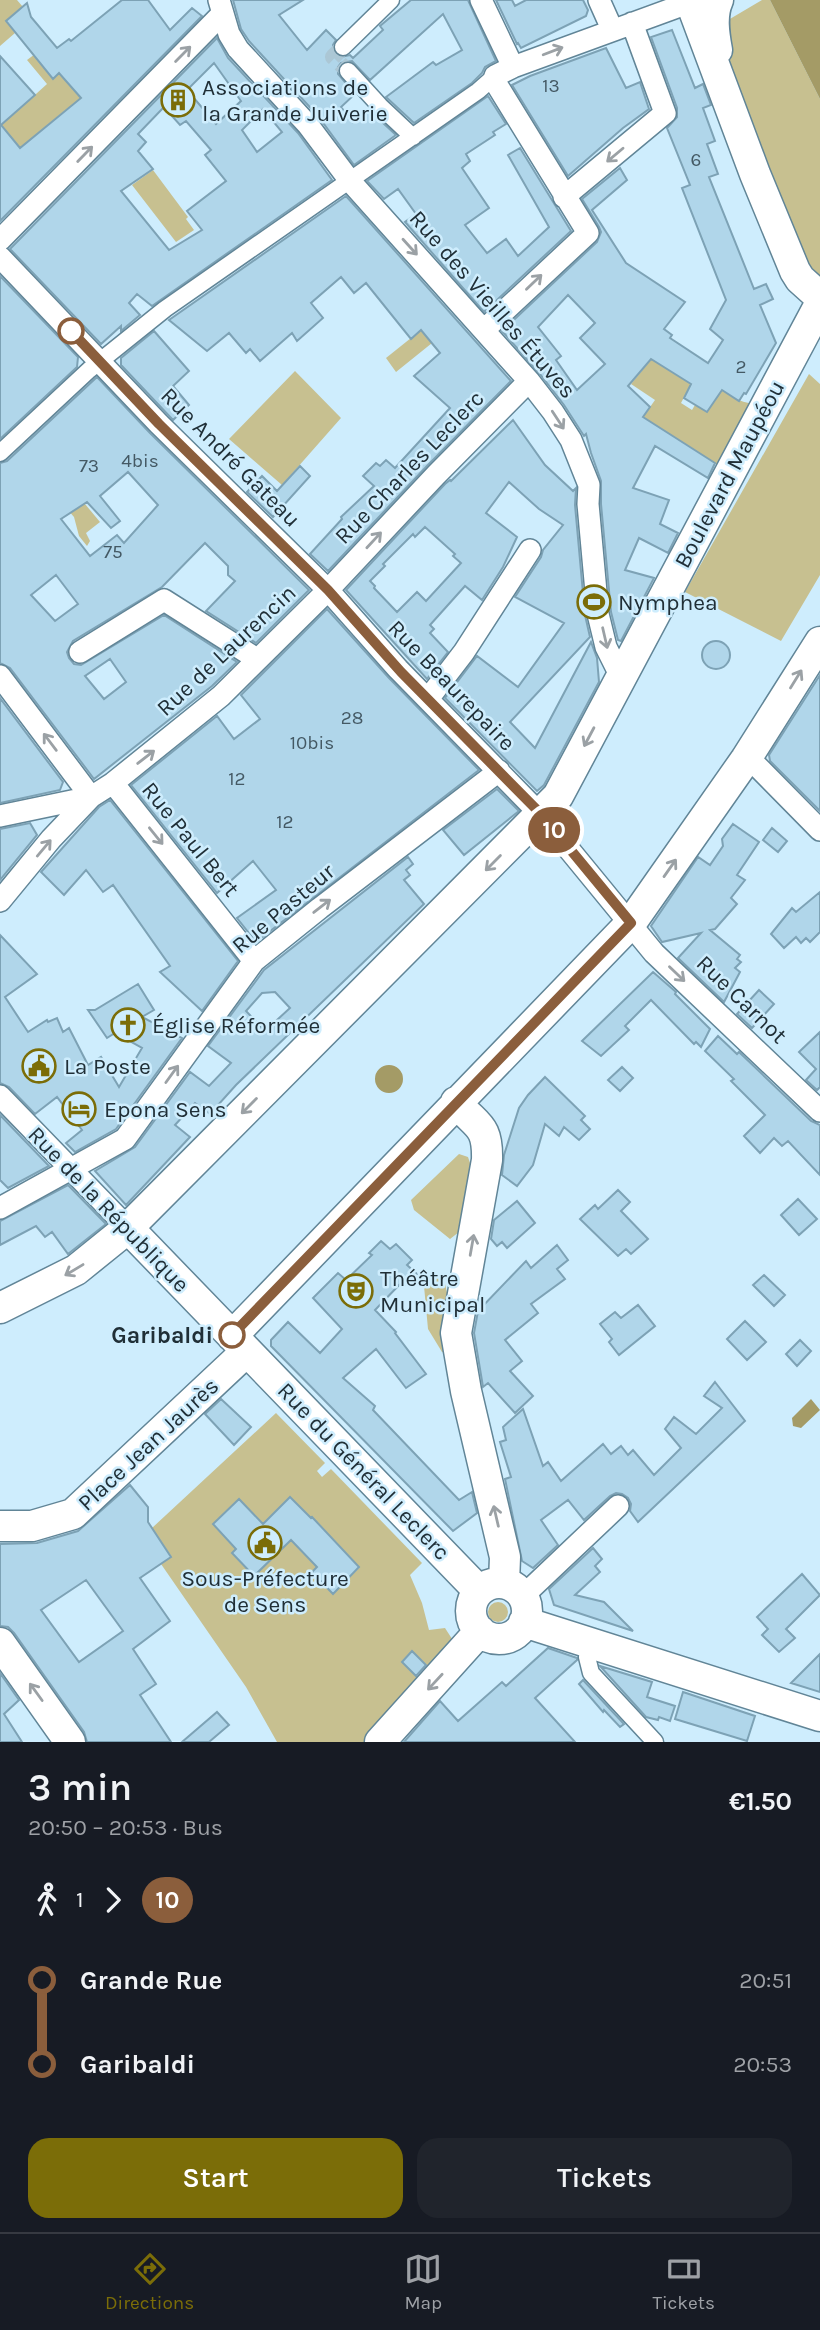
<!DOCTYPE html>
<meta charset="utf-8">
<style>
body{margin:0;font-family:Karla,sans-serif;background:#20242c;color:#f1f3f6;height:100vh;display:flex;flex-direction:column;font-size:26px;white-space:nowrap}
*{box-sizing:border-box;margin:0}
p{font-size:23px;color:#9ea1a6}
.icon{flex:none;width:38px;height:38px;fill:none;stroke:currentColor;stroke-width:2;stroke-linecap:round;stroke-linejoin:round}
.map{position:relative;height:1742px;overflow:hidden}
.sheet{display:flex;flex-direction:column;background:#171b24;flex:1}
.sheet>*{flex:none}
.badge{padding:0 14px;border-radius:23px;font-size:24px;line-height:46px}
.map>.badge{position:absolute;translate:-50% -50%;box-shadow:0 0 0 4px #fff}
.legs{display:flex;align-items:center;gap:10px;height:77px;padding:0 28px;font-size:23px}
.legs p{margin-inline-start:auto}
.summary{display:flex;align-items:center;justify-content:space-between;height:119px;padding:0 28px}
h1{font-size:38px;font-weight:600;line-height:52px}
.primary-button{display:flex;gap:14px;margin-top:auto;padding:14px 28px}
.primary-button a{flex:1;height:80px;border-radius:21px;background:#7b6d08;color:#fff;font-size:28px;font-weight:600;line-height:80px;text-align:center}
.primary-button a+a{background:#20242c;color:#f1f3f6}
ul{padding:0 28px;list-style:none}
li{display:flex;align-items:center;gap:24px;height:84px;font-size:26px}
li i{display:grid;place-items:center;width:10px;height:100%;margin:0 9px;background:currentColor}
li i::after{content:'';width:18px;height:18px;margin:-9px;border:5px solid;border-radius:50%;background:#171b24}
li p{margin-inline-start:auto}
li:first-child i{background:linear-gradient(#0000 50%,currentColor 0)}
li:last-child i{background:linear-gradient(currentColor 50%,#0000 0)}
.dock{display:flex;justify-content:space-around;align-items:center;height:98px;border-top:2px solid #363941;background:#171b24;font-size:19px;color:#9ea1a6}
.dock a{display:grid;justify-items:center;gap:4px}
.dock .selected{color:#7b6d08}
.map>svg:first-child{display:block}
</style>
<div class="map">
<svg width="820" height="1742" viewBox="0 0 820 1742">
<rect width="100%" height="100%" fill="#ceedfd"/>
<path fill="#c7c090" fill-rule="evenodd" d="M0,0H17L23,7L6,21L15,33L0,46Z
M762,0H770L820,99V282C801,265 790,228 781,205C758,147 737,89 718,31V26Z
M35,54L48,61L100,119L89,129L77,112L68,108L20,148L0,124V112L15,113L47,84L27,60Z
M153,170L188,217L186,219L194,230L176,242L132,185Z
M426,326L437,339L396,372L386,358Z
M659,350L673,373L691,384L681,403L692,410L695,405L707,412L724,387C730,398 740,401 752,404L719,466L643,417L655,400L631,384Z
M295,371L341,418L282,485L229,439Z
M809,374L820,384V575L781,641L685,592Z
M75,492L100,522L86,533L90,541L87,546L79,536L74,517L62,503Z
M459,1154L468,1157L471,1166L459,1232L450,1239L414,1210L411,1200Z
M436,1276L445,1284L449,1301L445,1353L442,1352L428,1329L424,1286L429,1277Z
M276,1413L325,1463L317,1471L322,1477L331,1469L422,1563L410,1575L422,1603L429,1630L445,1628L456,1645L433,1671L412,1651L402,1661L423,1682L368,1742H277L246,1687L161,1564L171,1556L152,1528ZM290,1497L311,1518L312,1517L359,1568L333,1594L312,1573L317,1567L291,1540L250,1536L239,1499L263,1524Z
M488 1612a10 10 0 1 1 20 0a10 10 0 1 1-20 0Z"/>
<path fill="#a49b66" d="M770,0H820V99Z
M375 1079a14 14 0 1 1 28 0a14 14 0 1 1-28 0Z
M811,1399L820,1410L801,1428L793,1426L792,1418Z"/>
<path fill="#b0d6ea" stroke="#7da2b5" stroke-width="2" fill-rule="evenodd" d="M122,0H148L170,30L192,8L202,16L0,221V56L35,95L1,125L20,148L81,98L59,73L53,79L6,21L27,3L31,17L57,48L69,39L71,41Z
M233,0H303L279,15L307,50L326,30L336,40L333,45L335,54L341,57L350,55L353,58L383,30L380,26L411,0H468L496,61L485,67L482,73L472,83L414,123L386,97L433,62L436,65L462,50L443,14L370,80L352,61L341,63L338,67V74L355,94L341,107L353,122L369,110L396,135L354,165L318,116L249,41L241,29Z
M496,0H512L515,6L526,0H583L588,10L586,16L521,48L518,43L517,44Z
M672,30L695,88L703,84L711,105L703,108L715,141L707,144L718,174L709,177L754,289L766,284L773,299L760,305L776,343L746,394L744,393L739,401L722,390L707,412L684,398L691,384L651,359L628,386L650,407L643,417L715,463L708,478L655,446L633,488L669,500L660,524L678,533L668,553L639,538L625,570L654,578L621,641L618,640L611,612L601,504V481L591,453L586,434L584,436L564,405L539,373L502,331L597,242L601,232L599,227L582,199L620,168L627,180L592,210L626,263L685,302L664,329L672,335L670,338L708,363L723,340L710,329L726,300L682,188L690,185L667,128L677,117V108L651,37ZM568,295L595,323L580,338L605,364L577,390L556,360L561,356L538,327Z
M217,38L228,58L298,133L332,180L152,306L137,294L129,303L140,315L121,331V326L101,344L10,249ZM214,63L241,101L216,124L187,90ZM164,107L180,125L186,121L211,150L205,155L226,181L187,211L202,230L169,250L121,191L153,169L138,151L146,142L138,134ZM263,109L282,132L257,152L242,130Z
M606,48L626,88L640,82L649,109L623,128L568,176L512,85L530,76Z
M488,96L506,124L493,132L495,135L466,154L470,161L462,168L489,208L465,225L487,253L506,239L518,256L549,227L508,155L520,148L571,231L484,312L405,222L416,214L398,189L384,199L367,181Z
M346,196L511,381L427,466L328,571L310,554L342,519L341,517L374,486L363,476L376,463L380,466L386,460L395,468L450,408L414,376L440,353L421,330L411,339L366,283L354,293L341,277L311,303L323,318L297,341L292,333L260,361L250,349L246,353L229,333L207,351L169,320Z
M0,276L78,357L77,367L0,439Z
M154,331L189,371L173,386L189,405L173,420L121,365V358Z
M97,377L150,433L309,590L256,643L206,611L235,581L228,575V566L205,543L162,587L73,641L67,652L69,658L74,664L81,665L164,615L237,662L212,686L94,779L10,668L0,663V463L7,461ZM128,472L158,505L124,543L117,535L90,556L61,519L87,502L111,528L120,521L100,496ZM56,575L78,604L55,621L31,595ZM110,659L126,682L104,699L85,676Z
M513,420L545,465L573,491L576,488L575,505L585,615L590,637L510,722L535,748L591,642L597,658L599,682L544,785L537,791L445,698L477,656L518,687L564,623L515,597L541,557L543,550L563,525L539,509L509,482L486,513L517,537L503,567L482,600L465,586L430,625L434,629L430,633L448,652L427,679L346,590L445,484L450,480L451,481ZM425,527L455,554L453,556L461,563L426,601L417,592L397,612L374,588L375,586L370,581L385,566L383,564L413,534L415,537Z
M300,466L310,476L273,517L247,492L262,476L277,491Z
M327,609L389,678L479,770L256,942L237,918L276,890L253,861L217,893L131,785L217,716L234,739L260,719L241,695Z
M702 655a14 14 0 1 1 28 0a14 14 0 1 1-28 0Z
M820,675V811L770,761L769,755Z
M0,698L63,782L60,790L0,803Z
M497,789L519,811L464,855L443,830Z
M110,800L238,961L202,1011L160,972L170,966L113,885L103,892L86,870L64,895L41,872L99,807Z
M30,823L37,835L0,880V829Z
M733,824L759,842L737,875L745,880L731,898L737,904L715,929L710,930L740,955L737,959L741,962L735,968L740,972L724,1002L678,958L701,933L662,942L651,926L698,857L710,865L723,846L722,839Z
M772,828L787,841L778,852L763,840Z
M408,857L413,864L406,870L410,875L404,880L424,904L236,1085L210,1114L195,1103L175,1125L190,1137L126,1205L95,1171L135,1147L190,1072L209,1086L231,1063L208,1046L264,970ZM275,992L290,1008L265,1031L246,1011L262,993Z
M820,892V932L810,942L806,938L801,943L796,937L784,948L771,934L792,908L796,912Z
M0,935L37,974L5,997L28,1032L47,1020L48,1022L57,1018L63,1032L69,1028L88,1065L101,1057L119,1087L142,1048L115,1033L107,1038L88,1010H95L138,984L154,1010L142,1017L182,1038L116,1129L75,1152L66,1143L82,1130L57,1097L35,1114L9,1087L0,1083Z
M653,972L676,992L675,994L710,1029L701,1047L696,1042L694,1044L651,1000L625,1026L629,1030L601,1056L582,1041Z
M759,990L774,1004L752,1028L737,1014Z
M820,1032V1087L817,1090L806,1080L816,1069L799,1052Z
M718,1036L737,1054L739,1052L811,1121L820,1125V1175L788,1141L782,1146L774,1138L760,1153L744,1136L765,1115L731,1081L734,1079L705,1051Z
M622,1067L633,1078L620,1091L608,1080Z
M545,1077L585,1116L581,1120L590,1129L579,1140L564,1127L559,1136L545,1124L533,1165L517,1186L502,1175L504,1155L519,1108L528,1095Z
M0,1115L49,1166L8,1188L0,1180Z
M68,1185L106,1224L68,1254L52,1232L45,1237L36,1226L0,1245V1221Z
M618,1190L630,1202L621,1211L648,1239L631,1254L626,1249L618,1256L580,1219L595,1205L598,1209Z
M798,1199L817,1219L799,1235L781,1215Z
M517,1201L535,1223L507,1248L502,1242L497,1246L491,1239L494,1220Z
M381,1241L390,1249L396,1244L412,1260L407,1265L417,1274L405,1285L402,1282L375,1310L396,1332L395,1333L426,1374L406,1388L376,1349L343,1378L375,1406L373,1410L459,1500L472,1492L477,1513L453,1531L271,1346V1340L288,1322L320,1353L342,1329L313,1298L338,1273L346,1280L372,1255L369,1253Z
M557,1245L568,1260L557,1269L565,1279L531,1304L538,1313L505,1340L522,1361L510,1371L533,1396L515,1413L488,1383L483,1387L474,1333L478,1311L526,1261L531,1268Z
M764,1275L785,1295L774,1306L753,1285Z
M638,1305L655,1326L619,1355L609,1342L612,1339L600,1324L615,1312L621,1318Z
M745,1321L766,1342L747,1360L727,1339Z
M800,1340L811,1351L797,1366L786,1354Z
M715,1382L745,1421L638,1522L630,1511L631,1504L628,1498L622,1494L616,1493L610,1496L584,1520L568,1500L541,1520L558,1545L533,1568L522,1561L505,1479L511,1477L500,1442L506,1440L503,1427L523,1409L543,1466L548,1462L561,1481L603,1444L611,1454L621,1446L628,1455L633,1450L654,1475L681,1448L665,1429L674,1417L696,1434L722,1408L704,1396Z
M221,1399L251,1427L234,1445L205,1414Z
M130,1485L148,1507V1522L171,1557L140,1578L170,1621L133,1649L156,1684L140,1695L171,1742H87L84,1732L14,1633L8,1627L0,1626V1544L37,1543L78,1531ZM86,1580L123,1631L79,1662L41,1610Z
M290,1497L311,1518L312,1517L359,1567L333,1594L312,1572L317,1567L291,1540L254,1576L232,1553L236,1549L213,1524L239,1499L263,1524Z
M593,1548L602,1559L595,1566L600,1572L575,1595L604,1602L633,1631L554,1605L549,1589Z
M802,1574L820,1595L786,1629L795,1638L779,1652L762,1635L768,1629L757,1617Z
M548,1648L577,1658V1660L535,1698L575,1742H404L440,1701L458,1721L502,1682L506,1686Z
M412,1651L426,1665L416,1676L402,1662Z
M820,1654V1692L791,1683Z
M600,1666L652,1682L647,1697L675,1706L670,1721L659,1717L658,1720L646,1717Z
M0,1673L19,1700L4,1714L22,1742H0Z
M583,1680L624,1724L620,1727L604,1710L603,1712L579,1684Z
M683,1692L755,1716L747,1741L675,1719Z
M217,1712L229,1725L209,1742H182Z"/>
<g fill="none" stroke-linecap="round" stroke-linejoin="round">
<path stroke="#abc7d5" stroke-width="16" stroke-dasharray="16 8" stroke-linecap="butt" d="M343,47L333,57L348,71"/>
<defs>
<path id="pedestrian" d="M343,47L391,0
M348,71L380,106L413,137
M0,453L89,370L165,309L478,91L495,76
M592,1642L587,1657L591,1673L655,1742"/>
<path id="minor" d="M219,0L229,34L238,49L308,125L350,181L529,381L553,412L571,440L589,485L588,504L598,614L606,647L620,675
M481,0L513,67
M599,0L612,29
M564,197L665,113L632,23
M0,240L222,14
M0,257L159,424L328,590L398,669L540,814L654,953L820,1111
M485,329L588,233L497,85L495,76L513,67L691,2
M80,652L164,600L257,659
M0,676L91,797
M428,699L464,652L530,550
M746,759L754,763L820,830
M113,783L254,961
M0,816L91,797
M0,901L51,839L91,797L113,783L221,696L328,590L436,475L529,381
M0,1096L128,1228
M0,1208L125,1139L254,961L320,908L499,771
M523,1596L618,1506"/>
<path id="secondary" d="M690,0L755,174L795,271L800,279L820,297
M717,50C714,34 711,15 718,0
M456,1102C476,1127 488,1123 487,1160L456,1333L466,1391L505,1557L504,1583
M128,1228L479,1591
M0,1308L76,1270L128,1228L558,796L820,304
M232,1336L631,923L746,759L820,642
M0,1526H32L73,1514L247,1351
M471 1611a28 28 0 1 1 56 0a28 28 0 1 1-56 0Z
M524,1622L820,1716
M0,1643L70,1742
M380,1742L480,1631"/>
</defs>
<use href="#pedestrian" stroke="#618597" stroke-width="19"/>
<use href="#minor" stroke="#618597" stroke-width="24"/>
<use href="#secondary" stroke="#618597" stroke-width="33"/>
<use href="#pedestrian" stroke="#fff" stroke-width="16"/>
<use href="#minor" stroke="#fff" stroke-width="21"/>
<use href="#secondary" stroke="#fff" stroke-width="30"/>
</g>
<defs><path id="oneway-shaft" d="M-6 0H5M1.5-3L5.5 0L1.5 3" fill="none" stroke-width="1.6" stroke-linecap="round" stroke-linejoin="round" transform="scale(1.75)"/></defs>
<g stroke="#9ba1a5">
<use href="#oneway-shaft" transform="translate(553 51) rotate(-21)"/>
<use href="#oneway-shaft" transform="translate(183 54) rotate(-45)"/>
<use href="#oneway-shaft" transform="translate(85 154) rotate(-46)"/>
<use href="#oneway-shaft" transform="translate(615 155) rotate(140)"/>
<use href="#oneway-shaft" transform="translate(410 247) rotate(48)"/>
<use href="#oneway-shaft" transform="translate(534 282) rotate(-44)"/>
<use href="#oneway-shaft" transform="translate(558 420) rotate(57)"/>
<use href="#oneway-shaft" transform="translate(374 540) rotate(-47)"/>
<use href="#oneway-shaft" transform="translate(605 638) rotate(77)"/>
<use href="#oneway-shaft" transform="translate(796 679) rotate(-58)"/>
<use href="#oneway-shaft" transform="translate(589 737) rotate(118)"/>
<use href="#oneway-shaft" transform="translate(50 742) rotate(-127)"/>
<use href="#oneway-shaft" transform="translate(146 757) rotate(-38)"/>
<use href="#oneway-shaft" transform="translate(156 836) rotate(51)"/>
<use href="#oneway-shaft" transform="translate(44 848) rotate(-50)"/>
<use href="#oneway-shaft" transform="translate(493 863) rotate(135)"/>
<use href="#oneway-shaft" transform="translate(670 868) rotate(-55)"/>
<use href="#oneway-shaft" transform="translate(322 906) rotate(-38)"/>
<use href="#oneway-shaft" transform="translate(677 974) rotate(44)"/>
<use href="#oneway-shaft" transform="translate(172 1074) rotate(-54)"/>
<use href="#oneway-shaft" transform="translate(249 1106) rotate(135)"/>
<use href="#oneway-shaft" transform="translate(472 1245) rotate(-80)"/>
<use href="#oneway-shaft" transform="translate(74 1270) rotate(149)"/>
<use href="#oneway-shaft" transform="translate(496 1516) rotate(-103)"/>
<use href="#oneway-shaft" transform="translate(435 1682) rotate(133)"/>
<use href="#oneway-shaft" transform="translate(36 1692) rotate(-126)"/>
</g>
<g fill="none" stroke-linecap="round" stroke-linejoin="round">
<defs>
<path id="line-1" d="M71,331L159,424L328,590L401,672L541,814L631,923L232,1335"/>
</defs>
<use href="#line-1" stroke="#fff" stroke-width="16"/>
<use href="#line-1" stroke="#8b5e3c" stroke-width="10"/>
</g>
<defs>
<symbol id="building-ring" viewBox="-11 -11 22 22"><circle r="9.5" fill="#ceedfd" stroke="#7b6d08" stroke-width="1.5"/><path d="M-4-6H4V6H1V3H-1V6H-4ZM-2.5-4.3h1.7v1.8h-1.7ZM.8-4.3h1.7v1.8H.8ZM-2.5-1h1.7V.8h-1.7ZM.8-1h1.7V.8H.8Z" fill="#7b6d08"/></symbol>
<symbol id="stadium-ring" viewBox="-11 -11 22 22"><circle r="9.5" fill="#ceedfd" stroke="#7b6d08" stroke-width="1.5"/><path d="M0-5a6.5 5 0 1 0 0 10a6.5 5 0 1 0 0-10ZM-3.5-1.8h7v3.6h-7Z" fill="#7b6d08"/></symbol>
<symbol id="church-ring" viewBox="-11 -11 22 22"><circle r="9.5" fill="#ceedfd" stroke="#7b6d08" stroke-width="1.5"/><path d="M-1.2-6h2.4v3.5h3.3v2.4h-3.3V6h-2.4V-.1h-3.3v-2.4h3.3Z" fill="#7b6d08"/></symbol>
<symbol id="civic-ring" viewBox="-11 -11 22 22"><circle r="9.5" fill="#ceedfd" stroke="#7b6d08" stroke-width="1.5"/><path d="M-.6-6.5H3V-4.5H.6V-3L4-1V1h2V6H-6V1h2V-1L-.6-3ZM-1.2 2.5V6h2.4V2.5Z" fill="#7b6d08"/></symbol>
<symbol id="hotel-ring" viewBox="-11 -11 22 22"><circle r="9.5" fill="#ceedfd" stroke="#7b6d08" stroke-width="1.5"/><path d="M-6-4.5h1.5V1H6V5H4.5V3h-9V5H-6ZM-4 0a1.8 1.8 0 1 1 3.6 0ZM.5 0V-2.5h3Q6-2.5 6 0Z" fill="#7b6d08"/></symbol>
<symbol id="theatre-ring" viewBox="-11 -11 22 22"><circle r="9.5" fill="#ceedfd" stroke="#7b6d08" stroke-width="1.5"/><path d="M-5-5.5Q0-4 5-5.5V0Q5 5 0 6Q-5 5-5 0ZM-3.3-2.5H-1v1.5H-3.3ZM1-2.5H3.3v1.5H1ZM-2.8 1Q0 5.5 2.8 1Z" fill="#7b6d08"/></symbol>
</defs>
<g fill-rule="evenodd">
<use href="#building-ring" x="159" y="81" width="38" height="38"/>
<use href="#stadium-ring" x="575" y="583" width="38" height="38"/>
<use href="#church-ring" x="109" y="1006" width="38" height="38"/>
<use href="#civic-ring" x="20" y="1047" width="38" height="38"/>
<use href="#hotel-ring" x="60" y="1090" width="38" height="38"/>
<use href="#theatre-ring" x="337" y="1272" width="38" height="38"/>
<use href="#civic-ring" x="246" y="1524" width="38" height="38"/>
</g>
<g fill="#fff" stroke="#8b5e3c" stroke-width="3.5">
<circle cx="71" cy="331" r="12"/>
<circle cx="232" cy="1335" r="12"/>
</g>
<g text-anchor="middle" stroke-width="5" stroke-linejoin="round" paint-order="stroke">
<g font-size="19" fill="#445964">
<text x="551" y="92">13</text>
<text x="696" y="166">6</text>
<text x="741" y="373">2</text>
<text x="140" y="467">4bis</text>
<text x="89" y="472">73</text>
<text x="113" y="558">75</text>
<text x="352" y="724">28</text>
<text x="312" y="749">10bis</text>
<text x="237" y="785">12</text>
<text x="285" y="828">12</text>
</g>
<g font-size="23" fill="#202f37" stroke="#ceedfd" text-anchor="start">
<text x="202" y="95">Associations de<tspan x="202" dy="26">la Grande Juiverie</tspan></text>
<text x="618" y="610">Nymphea</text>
<text x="152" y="1033">Église Réformée</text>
<text x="64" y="1074">La Poste</text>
<text x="104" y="1117">Epona Sens</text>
<text x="380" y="1286">Théâtre<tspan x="380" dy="26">Municipal</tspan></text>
<text x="265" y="1586" text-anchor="middle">Sous-Préfecture<tspan x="265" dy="26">de Sens</tspan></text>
</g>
<g font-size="23" fill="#202f37" stroke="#ceedfd">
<text transform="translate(493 304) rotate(49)" y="8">Rue des Vieilles Étuves</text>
<text transform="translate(231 457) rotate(45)" y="8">Rue André Gateau</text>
<text transform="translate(409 467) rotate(-46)" y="8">Rue Charles Leclerc</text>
<text transform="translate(729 474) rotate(-62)" y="8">Boulevard Maupéou</text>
<text transform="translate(226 650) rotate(-43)" y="8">Rue de Laurencin</text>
<text transform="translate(452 685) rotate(46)" y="8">Rue Beaurepaire</text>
<text transform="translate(191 839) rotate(51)" y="8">Rue Paul Bert</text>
<text transform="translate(283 908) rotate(-40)" y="8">Rue Pasteur</text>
<text transform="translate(742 999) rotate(44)" y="8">Rue Carnot</text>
<text transform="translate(109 1209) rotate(46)" y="8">Rue de la République</text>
<text transform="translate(148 1444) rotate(-43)" y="8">Place Jean Jaurès</text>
<text transform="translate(364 1471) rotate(46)" y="8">Rue du Général Leclerc</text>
</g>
<g font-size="23" font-weight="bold" fill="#202f37" stroke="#ceedfd" text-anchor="end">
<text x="213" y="1343">Garibaldi</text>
</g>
</g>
</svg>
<b class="badge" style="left:554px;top:830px;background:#8b5e3c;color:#fff">10</b>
</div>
<section class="sheet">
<div class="summary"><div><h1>3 min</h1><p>20:50 – 20:53 · Bus</p></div><b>€1.50</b></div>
<div class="legs"><svg class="icon" aria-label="walk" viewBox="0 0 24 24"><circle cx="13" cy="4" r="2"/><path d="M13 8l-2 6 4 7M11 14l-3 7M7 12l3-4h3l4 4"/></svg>1<svg class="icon" aria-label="forward" viewBox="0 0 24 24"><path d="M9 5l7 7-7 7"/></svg><b class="badge" style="background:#8b5e3c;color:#fff">10</b></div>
<ul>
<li><i style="color:#8b5e3c"></i><b>Grande Rue</b><p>20:51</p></li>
<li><i style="color:#8b5e3c"></i><b>Garibaldi</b><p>20:53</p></li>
</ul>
<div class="primary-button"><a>Start</a><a>Tickets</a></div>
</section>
<nav class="dock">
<a class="selected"><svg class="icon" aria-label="directions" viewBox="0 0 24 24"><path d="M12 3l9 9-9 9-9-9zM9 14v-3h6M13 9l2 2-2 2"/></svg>Directions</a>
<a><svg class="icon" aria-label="map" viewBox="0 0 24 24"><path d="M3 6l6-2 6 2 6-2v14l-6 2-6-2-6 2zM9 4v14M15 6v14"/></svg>Map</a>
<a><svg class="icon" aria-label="tickets" viewBox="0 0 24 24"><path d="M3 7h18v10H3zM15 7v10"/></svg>Tickets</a>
</nav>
